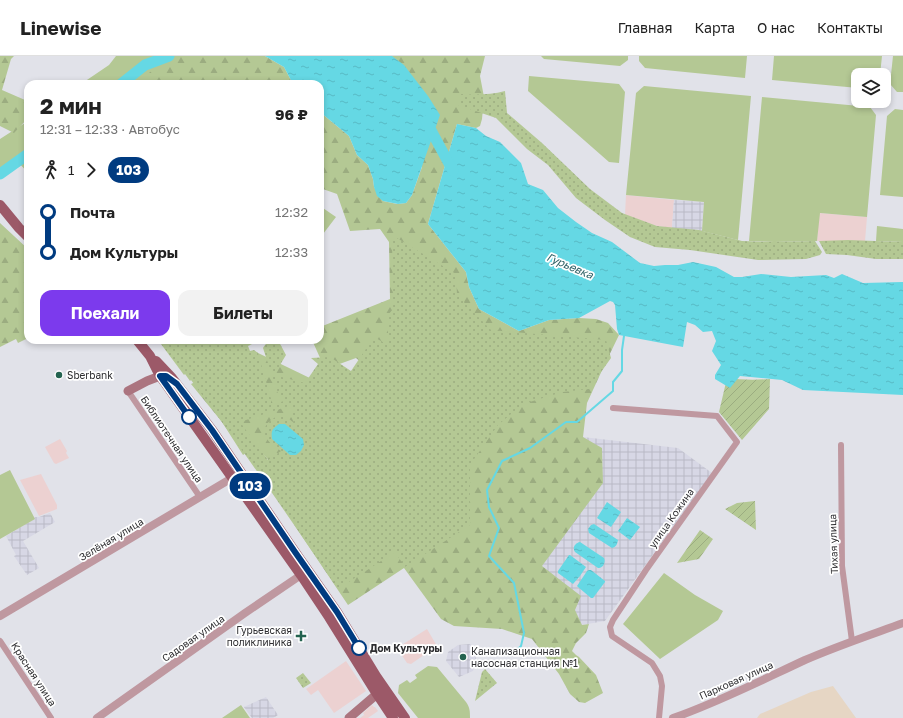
<!DOCTYPE html>
<html lang="ru">
<meta charset="utf-8">
<style>
body{margin:0;font-family:"Golos Text",sans-serif;background:#f2f2f2;color:#222;height:100vh;display:flex;flex-direction:column;font-size:15px;white-space:nowrap}
*{box-sizing:border-box;margin:0}
p{font-size:13px;color:#767676}
.icon{flex:none;width:22px;height:22px;fill:none;stroke:currentColor;stroke-width:2;stroke-linecap:round;stroke-linejoin:round}
.map{position:relative;flex:1;overflow:hidden}
.sheet{position:absolute;left:24px;top:24px;width:300px;height:264px;display:flex;flex-direction:column;background:#fff;border-radius:12px;box-shadow:0 2px 6px #0003}
.sheet>*{flex:none}
.badge{padding:0 8px;border-radius:13px;font-size:14px;line-height:26px}
.controls{position:absolute;left:851px;top:12px;display:grid;gap:8px}
.controls a{display:grid;place-items:center;width:40px;height:40px;border-radius:8px;background:#fff;box-shadow:0 2px 6px #0003;font-size:20px}
.map>.badge{position:absolute;translate:-50% -50%;box-shadow:0 0 0 2px #fff}
.legs{display:flex;align-items:center;gap:6px;height:44px;padding:0 16px;font-size:13px}
.legs p{margin-inline-start:auto}
.overview{display:flex;align-items:center;justify-content:space-between;height:68px;padding:0 16px}
h1{font-size:22px;font-weight:700;line-height:30px}
.button{display:flex;gap:8px;margin-top:auto;padding:8px 16px}
.button a{flex:1;height:46px;border-radius:12px;background:#7c3aed;color:#fff;font-size:16px;font-weight:700;line-height:46px;text-align:center}
.button a+a{background:#f2f2f2;color:#222}
ul{padding:0 16px;list-style:none}
li{display:flex;align-items:center;gap:14px;height:40px;font-size:15px}
li i{display:grid;place-items:center;width:6px;height:100%;margin:0 5px;background:currentColor}
li i::after{content:'';width:10px;height:10px;margin:-5px;border:3px solid;border-radius:50%;background:#fff}
li p{margin-inline-start:auto}
li:first-child i{background:linear-gradient(#0000 50%,currentColor 0)}
li:last-child i{background:linear-gradient(currentColor 50%,#0000 0)}
header{display:flex;align-items:center;gap:24px;box-sizing:border-box;height:56px;padding:0 20px;background:#fff;border-bottom:1px solid #e0e0e0}
header strong{font-size:19px}
nav{display:flex;gap:22px;margin-inline-start:auto;font-size:14px}
.map>svg:first-child{display:block}
</style>
<header>
<strong>Linewise</strong>
<nav><a>Главная</a><a>Карта</a><a>О нас</a><a>Контакты</a></nav>
</header>
<div class="map">
<svg width="903" height="662" viewBox="0 0 903 662">
<defs>
<pattern id="industrial-grid" width="8" height="8" patternUnits="userSpaceOnUse"><rect width="8" height="8" fill="#d7d7e5"/><path d="M0 4h8M4 0v8" fill="none" stroke="#b9b9c5"/></pattern>
<pattern id="forest-firs" width="22" height="20" patternUnits="userSpaceOnUse"><rect width="22" height="20" fill="#b4c894"/><path d="M5 1l3.5 6h-7zM16 11l3.5 6h-7z" fill="#9bac80"/></pattern>
<pattern id="park-dots" width="8" height="8" patternUnits="userSpaceOnUse"><rect width="8" height="8" fill="#b4c894"/><path d="M2 2h.1M6 6h.1" fill="none" stroke="#9bac80" stroke-width="1.8" stroke-linecap="round"/></pattern>
<pattern id="garden-furrows" width="10" height="10" patternUnits="userSpaceOnUse"><rect width="10" height="10" fill="#b4c894"/><path d="M-1 1l2-2M0 10L10 0M9 11l2-2" fill="none" stroke="#9bac80"/></pattern>
<pattern id="water-ripples" width="26" height="14" patternUnits="userSpaceOnUse"><rect width="26" height="14" fill="#65d8e4"/><path d="M2 4q2-2 4 0t4 0M15 11q2-2 4 0t4 0" fill="none" stroke="#58bac4"/></pattern>
</defs>
<rect width="100%" height="100%" fill="#e1e2e9"/>
<path fill="#ecd1d1" d="M626,139L674,144L672,172L657,170L625,159Z
M819,157L867,161L865,185H817Z
M60,383L67,395L66,397L69,402L56,408L54,407L45,391Z
M41,418L57,449V453L39,460L20,424Z
M427,573L437,590L411,608L407,607L397,592Z
M346,605L366,635L334,657L318,634L311,639L306,633Z
M372,649L374,651H375L378,655L368,662H360L364,659L365,660L363,657Z"/>
<path fill="url(#industrial-grid)" d="M674,144L704,146L702,175L672,172Z
M583,381L678,392L712,417L605,565L535,577L496,411Z
M50,457L55,466L23,485L39,512L27,519L14,500L16,499L6,480L34,463V461H39Z
M470,588L474,593L476,603L475,609L473,615L459,621L446,605L448,596L458,589Z
M266,641L278,659L273,662H252L244,651Z"/>
<path fill="#e6d6c4" d="M833,630L856,662H757L760,658L811,636Z"/>
<path fill="#b4c894" d="M116,0H165L172,16L153,28H81L109,9Z
M541,0H628V4L620,10L544,3Z
M639,0H747L745,22L645,12L639,5Z
M774,0H882L880,19H858V32L772,24Z
M893,0H903V36H897L890,28Z
M529,20L619,28L625,36L619,107L609,106L528,35Z
M644,30L751,40L738,184L702,175L704,146L626,139L636,37Z
M762,41L870,51L876,59L867,161L820,157L817,185L774,186L749,185Z
M895,53L903,54V141L880,139L887,60Z
M28,65V117L19,107L0,121V83Z
M320,150L336,161L320,182Z
M877,170L903,173V186L876,185Z
M10,414L35,463L0,483V419Z
M664,517L695,539L723,555L718,564L660,603L623,568Z
M428,610L437,611L466,646C470,652 470,655 470,662H418L398,637L399,629L407,624L410,627L417,622L415,619Z
M241,649L250,662H222Z"/>
<path fill="url(#forest-firs)" d="M0,0H14L11,3L2,34L25,44L28,56V62L14,77L0,70Z
M172,0H265L284,11L293,28H134Z
M392,0H485L480,20L484,41L482,63L480,70L476,72L457,68L428,168L466,216L469,231L479,253L519,275L549,264L579,262L596,263L608,267L619,279L604,310L587,347L583,381L602,392L603,427L542,510L581,540L575,554L582,569L589,568L586,577L576,587L572,595L576,599L579,601L596,619L603,637L585,647L579,646L570,638L559,618L532,583L502,573L454,570L441,563L404,512L348,549L295,470L293,432L256,390L243,399L222,366L191,328L256,296L316,325L321,347L363,308L356,302L334,310L321,304L312,284H320V271L390,243L389,186L380,173L350,175L337,138L320,132V56L349,80L357,99L368,109L373,123L374,131L383,145L397,148L406,147L412,139L422,111Z
M0,167L28,193V282L18,287L16,283L0,291Z"/>
<path fill="url(#park-dots)" fill-rule="evenodd" d="M505,35L507,57L542,87L590,133L622,157L657,170L699,174L742,185L774,186L815,185L822,196L820,199L806,203L758,204L690,194L655,191L630,181L605,164L576,142L548,109L527,93L496,62L458,49L461,38C476,39 490,39 505,35Z
M392,179L456,218L457,239L491,274L606,284L611,302L589,333L563,336L523,348L498,369L470,409V469L405,511L395,496L338,533C290,463 242,392 191,324L190,325L185,318L184,319L158,284H260L248,290L250,295L254,294L258,297L271,343V347L269,348L270,349L284,345L283,344L280,343L279,341L263,292C266,286 272,284 278,284L286,299L274,319L305,327L318,308L311,302L330,301L351,315L374,281L388,289V259L393,253ZM292,349L293,366C290,364 287,360 282,360C274,359 261,370 265,379C268,387 275,391 281,395L268,404L240,366Z
M848,184L903,186V203H876L847,199L826,198L819,185Z
M485,613L497,627L475,645L482,616Z
M303,617L311,627L303,632L296,622Z"/>
<path fill="url(#garden-furrows)" d="M727,322C742,324 756,324 770,323L769,353L742,384L719,356Z
M755,445L756,474L725,453L737,447Z
M700,474L713,483L699,503L677,507Z"/>
<path fill="url(#water-ripples)" d="M265,0H392L404,9L428,40L440,59L412,139L406,147L398,148L383,145L377,140L374,131L373,123L368,109L357,99L349,80L320,56V28H293L284,11Z
M457,68L476,72L486,80L500,86L521,107L528,128L543,134L558,152L576,166L592,177L612,186L640,207L654,210L665,209H678L693,206L716,211L734,221H742L761,218L791,221L826,219L834,222L842,218L863,227L903,226V339L803,334L782,324L740,320L730,332L715,323V319L721,309L712,295L716,285L712,275L703,276L695,269L687,266L683,291L619,279L617,273L615,249L613,246L610,245L579,262L549,264L519,275L479,253L469,231L466,216L428,168Z
M279,368H285L303,383L304,389L301,395L296,399H290L272,383C271,375 272,373 279,368Z
M607,446L621,456L611,471L597,462Z
M627,462L640,471L630,484L618,475Z
M594,468L618,484C617,489 616,491 612,492L589,477L588,473L591,469Z
M580,486L604,502C606,506 603,513 598,512L575,496C572,492 575,487 580,486Z
M569,499H570L586,511L580,520L573,528L558,517V515Z
M589,514H591L605,525V526L593,542H591L578,531L577,530L587,515Z"/>
<g fill="none" stroke-linecap="round" stroke-linejoin="round">
<path stroke="#65d8e4" stroke-width="2" d="M517,594L521,590L524,577L514,527L489,500L499,472L489,451L487,434L502,405L530,392L566,366H577L613,335V326L622,315V294L624,280"/>
<path stroke="#65d8e4" stroke-width="11" d="M121,28L145,9L169,0
M426,65L453,115
M0,118L28,98"/>
<path stroke="#bf98a0" stroke-width="6" d="M128,335L200,441
M613,352L717,360L737,386L646,514L613,564L610,571L612,580L652,607L660,620L662,630L659,662
M841,389L842,510L852,585
M0,585L51,662"/>
<path stroke="#bf98a0" stroke-width="8" d="M0,560L232,422
M97,662L245,557L301,519
M673,662C719,646 762,624 805,604C837,590 870,579 903,567"/>
<path stroke="#ab747f" stroke-width="9" d="M128,335L147,325L160,320
M349,662L377,638"/>
<path stroke="#9c5968" stroke-width="10" d="M0,149L19,172L28,181
M137,284L150,300L160,320L166,328L301,519L329,561L377,638L393,662
M156,305L172,322L212,374L295,496L337,556L376,620L405,662"/>
</g>
<g fill="none" stroke-linecap="round" stroke-linejoin="round">
<defs>
<path id="line-1" d="M189,361L160,320H166L177,328L212,374L295,496L337,556L359,592"/>
</defs>
<use href="#line-1" stroke="#fff" stroke-width="9"/>
<use href="#line-1" stroke="#003b80" stroke-width="6"/>
</g>
<g fill="#246350" stroke="#fff" stroke-width="1.5">
<circle cx="59" cy="319" r="4"/>
<path d="M299 574h4v4h4v4h-4v4h-4v-4h-4v-4h4z"/>
<circle cx="463" cy="601" r="4"/>
</g>
<g fill="#fff" stroke="#003b80" stroke-width="2">
<circle cx="189" cy="361" r="7"/>
<circle cx="359" cy="592" r="7"/>
</g>
<g text-anchor="middle" stroke-width="3.5" stroke-linejoin="round" paint-order="stroke">
<g font-size="10" fill="#2e2e31" stroke="#fff" text-anchor="start">
<text x="67" y="323">Sberbank</text>
<text x="292" y="578" text-anchor="end">Гурьевская<tspan x="292" dy="12">поликлиника</tspan></text>
<text x="471" y="599">Канализационная<tspan x="471" dy="12">насосная станция №1</tspan></text>
</g>
<g font-size="10" fill="#2e2e31" stroke="#fff">
<text transform="translate(172 383) rotate(56)" y="4">Библиотечная улица</text>
<text transform="translate(671 462) rotate(-55)" y="4">улица Кожина</text>
<text transform="translate(111 483) rotate(-31)" y="4">Зелёная улица</text>
<text transform="translate(833 488) rotate(-92)" y="4">Тихая улица</text>
<text transform="translate(193 582) rotate(-35)" y="4">Садовая улица</text>
<text transform="translate(34 618) rotate(57)" y="4">Красная улица</text>
<text transform="translate(736 624) rotate(-24)" y="4">Парковая улица</text>
</g>
<g font-size="10" font-weight="bold" fill="#2e2e31" stroke="#fff" text-anchor="start">
<text x="370" y="596">Дом Культуры</text>
</g>
<g font-size="11" font-style="italic" fill="#2f6166" stroke="#fff">
<text transform="translate(570 210) rotate(23)" y="4">Гурьевка</text>
</g>
</g>
</svg>
<div class="controls">
<a><svg class="icon" aria-label="layers" viewBox="0 0 24 24"><path d="M12 4l9 5-9 5-9-5zM3 14l9 5 9-5"/></svg></a>
</div>
<b class="badge" style="left:250px;top:430px;background:#003b80;color:#fff">103</b>
<section class="sheet">
<div class="overview"><div><h1>2 мин</h1><p>12:31 – 12:33 · Автобус</p></div><b>96 ₽</b></div>
<div class="legs"><svg class="icon" aria-label="walk" viewBox="0 0 24 24"><circle cx="13" cy="4" r="2"/><path d="M13 8l-2 6 4 7M11 14l-3 7M7 12l3-4h3l4 4"/></svg>1<svg class="icon" aria-label="forward" viewBox="0 0 24 24"><path d="M9 5l7 7-7 7"/></svg><b class="badge" style="background:#003b80;color:#fff">103</b></div>
<ul>
<li><i style="color:#003b80"></i><b>Почта</b><p>12:32</p></li>
<li><i style="color:#003b80"></i><b>Дом Культуры</b><p>12:33</p></li>
</ul>
<div class="button"><a>Поехали</a><a>Билеты</a></div>
</section>
</div>
